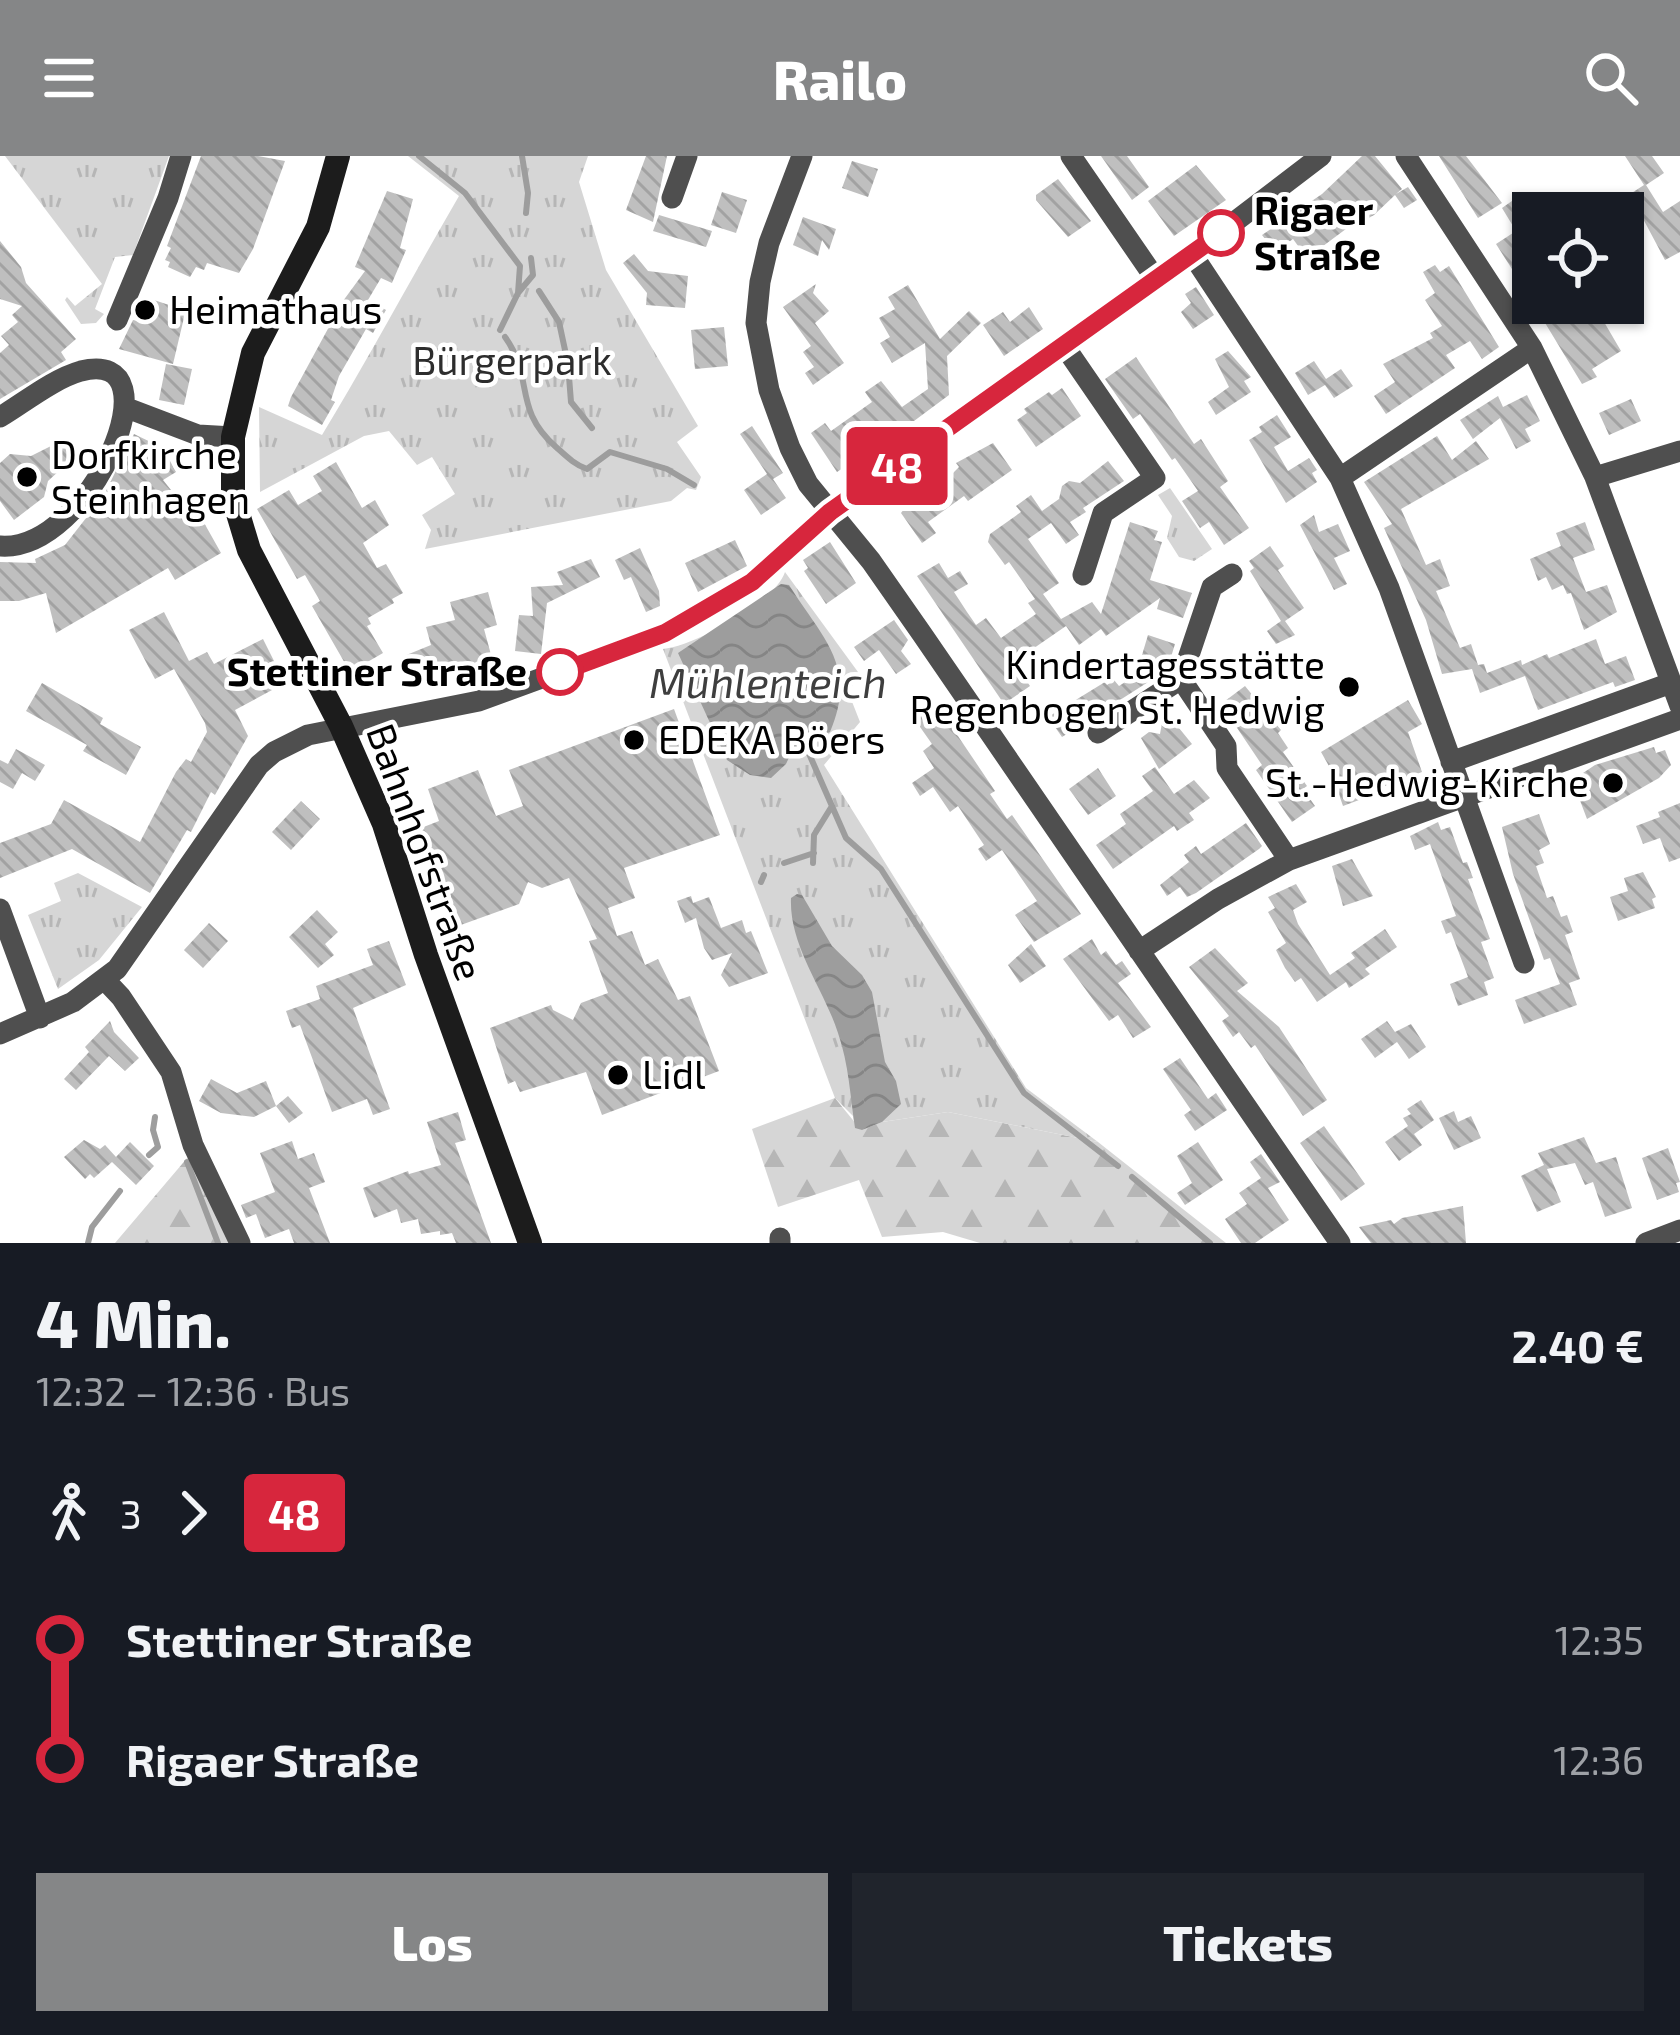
<!DOCTYPE html>
<html lang="de">
<meta charset="utf-8">
<style>
body{margin:0;font-family:"Exo 2",sans-serif;background:#20242c;color:#f1f3f6;height:100vh;display:flex;flex-direction:column;font-size:45px;white-space:nowrap}
*{box-sizing:border-box;margin:0}
p{font-size:39px;color:#9ea1a6}
.icon{flex:none;width:66px;height:66px;fill:none;stroke:currentColor;stroke-width:2;stroke-linecap:round;stroke-linejoin:round}
.map{position:relative;height:1087px;overflow:hidden}
.sheet{display:flex;flex-direction:column;background:#171b24;flex:1}
.sheet>*{flex:none}
.badge{padding:0 24px;border-radius:9px;font-size:42px;line-height:78px}
.controls{position:absolute;left:1512px;top:36px;display:grid;gap:24px}
.controls a{display:grid;place-items:center;width:132px;height:132px;border-radius:0px;background:#171b24;box-shadow:0 3px 9px #0004;font-size:60px}
.map>.badge{position:absolute;translate:-50% -50%;box-shadow:0 0 0 6px #fff}
.legs{display:flex;align-items:center;gap:18px;height:132px;padding:0 36px;font-size:39px}
.legs p{margin-inline-start:auto}
.summary{display:flex;align-items:center;justify-content:space-between;height:204px;padding:0 36px}
h1{font-size:66px;font-weight:800;line-height:90px}
.button{display:flex;gap:24px;margin-top:auto;padding:24px 36px}
.button a{flex:1;height:138px;border-radius:0px;background:#858687;color:#fff;font-size:48px;font-weight:800;line-height:138px;text-align:center}
.button a+a{background:#20242c;color:#f1f3f6}
ul{padding:0 36px;list-style:none}
li{display:flex;align-items:center;gap:42px;height:120px;font-size:45px}
li i{display:grid;place-items:center;width:18px;height:100%;margin:0 15px;background:currentColor}
li i::after{content:'';width:30px;height:30px;margin:-15px;border:9px solid;border-radius:50%;background:#171b24}
li p{margin-inline-start:auto}
li:first-child i{background:linear-gradient(#0000 50%,currentColor 0)}
li:last-child i{background:linear-gradient(currentColor 50%,#0000 0)}
header{display:flex;justify-content:space-between;align-items:center;height:156px;padding:0 36px;background:#858687;color:#fff;font-size:54px;font-weight:800}
.map>svg:first-child{display:block}
</style>
<header><svg class="icon" aria-label="menu" viewBox="0 0 24 24"><path d="M4 6h16M4 12h16M4 18h16"/></svg>Railo<svg class="icon" aria-label="search" viewBox="0 0 24 24"><circle cx="10" cy="10" r="6"/><path d="M15 15l6 6"/></svg></header>
<div class="map">
<svg width="1680" height="1087" viewBox="0 0 1680 1087">
<defs>
<pattern id="forest-firs" width="22" height="20" patternUnits="userSpaceOnUse" patternTransform="scale(3)"><rect width="22" height="20" fill="#d6d6d6"/><path d="M5 1l3.5 6h-7zM16 11l3.5 6h-7z" fill="#b6b6b6"/></pattern>
<pattern id="park-tufts" width="24" height="20" patternUnits="userSpaceOnUse" patternTransform="scale(3)"><rect width="24" height="20" fill="#d6d6d6"/><path d="M3 7l-1-3M5 7V3M7 7l1-3M15 17l-1-3M17 17v-4M19 17l1-3" fill="none" stroke="#b6b6b6"/></pattern>
<pattern id="water-waves" width="16" height="10" patternUnits="userSpaceOnUse" patternTransform="scale(3)"><rect width="16" height="10" fill="#9d9d9d"/><path d="M0 5q4-4 8 0t8 0" fill="none" stroke="#858585"/></pattern>
<pattern id="building-back-hatch" width="6" height="6" patternUnits="userSpaceOnUse" patternTransform="scale(3)"><rect width="6" height="6" fill="#bfbfbf"/><path d="M-1 5l2 2M0 0l6 6M5-1l2 2" fill="none" stroke="#a2a2a2"/></pattern>
</defs>
<rect width="100%" height="100%" fill="#fff"/>
<path fill="url(#forest-firs)" d="M835,942L861,974L882,966L948,956L1098,986L1226,1087H980L943,1076L882,1081L859,1024L778,1051L752,973Z
M188,1001L233,1087H115Z"/>
<path fill="url(#park-tufts)" d="M5,0H169L133,99L115,101L95,153L104,158L96,167L81,168L65,144L67,141L75,150L102,128Z
M408,0H588L579,26L606,114L698,270L677,286L701,321L696,334L687,332L671,345L425,393L431,374L422,359L455,338L432,301L417,309L389,275L364,280L260,336L259,251L322,279C370,200 413,119 459,40Z
M1170,332L1212,393L1194,405L1179,401L1167,382L1172,360L1158,339Z
M785,416L858,516L849,538L860,566L824,609L1026,932L1098,986L948,956L882,966L862,974L855,972L853,960L835,942L663,493C694,490 775,447 785,416Z
M78,717L142,751L99,804L58,833L28,759L61,745L54,727Z"/>
<path fill="url(#water-waves)" d="M781,428L789,429C823,483 858,510 830,576L793,593L786,608L771,622L750,619L727,604L678,497Z
M797,738L802,739L832,790L862,819L872,836L885,906L896,925L901,948L882,966L862,974L855,972C850,939 849,909 838,877C824,833 789,790 791,742Z"/>
<g fill="none" stroke-linecap="round" stroke-linejoin="round">
<path stroke="#9d9d9d" stroke-width="6" d="M419,0L465,37L520,110L518,137L500,174
M522,0L528,37L526,57
M539,135L559,166L568,208L571,246L592,272
M518,137L533,119L531,102
M505,181C535,223 512,252 556,291C566,300 575,309 587,313L610,296L667,313L694,329
M803,584L846,682L881,713L1024,937L1118,1010
M784,707L814,697
M813,707L814,679L832,650
M761,726L764,719
M149,999L158,991L153,974L155,961
M187,1006L218,1087
M1132,1021L1210,1087
M88,1087L92,1071L120,1035"/>
</g>
<path fill="url(#building-back-hatch)" d="M201,0H258L285,5L253,93L239,117L207,107L204,114L196,111L190,121L168,111L170,106L165,104L171,92L167,90Z
M646,0H667L653,66L626,54Z
M1101,0H1127L1149,31L1132,44Z
M1362,0H1375L1402,33L1396,38L1408,31L1417,44L1404,52L1395,39L1374,59L1360,67L1358,64L1307,102L1293,83L1275,96L1262,79L1322,38Z
M1439,0H1466L1502,47L1478,62Z
M1625,0H1652L1664,17L1646,29L1663,56L1680,45V96L1665,104L1640,57L1636,60L1624,42L1644,29Z
M852,5L878,13L868,41L842,32Z
M1196,9L1226,44L1174,80L1148,45Z
M1058,23L1091,65L1068,81L1036,44V39Z
M387,35L413,43L400,92L406,94L392,127L381,122L368,144L386,154L373,177L366,173L339,220L331,244L335,246L322,269L288,250L291,241L343,145L365,115L355,111Z
M722,36L747,44L736,77L711,69Z
M1519,40L1528,55L1522,59L1533,76V146L1496,88L1516,75L1502,52Z
M659,59L712,75L706,91L653,75Z
M803,61L836,73L829,94L822,84L818,100L793,89Z
M0,85L21,111L26,127L76,183L61,196L66,204L0,243V197L9,189L1,180L18,166L12,159L22,150L0,143Z
M634,98L648,115L688,120L685,152L646,149L647,137L623,107Z
M1435,109L1440,116L1449,110L1499,191L1482,203L1470,185L1446,199L1455,212L1386,258L1374,240L1395,226L1383,208L1433,182L1430,177L1442,170L1425,144L1435,137L1423,116Z
M816,128L813,137L829,155L815,167L844,207L813,229L805,217L814,211L803,196L811,190L783,151Z
M908,129L940,183L969,155L981,167L947,200L949,239L848,314L846,310L837,316L811,277L825,267L831,275L872,246L865,236L881,225L902,251L928,233L925,187L892,207L880,187L890,181L879,162L895,153L888,141Z
M1196,131L1214,159L1193,173L1181,156L1191,147L1185,138Z
M145,141L172,150L173,145L187,149L173,208L119,193L133,164L138,165Z
M1533,147H1593L1621,195L1592,213L1597,221L1582,228Z
M1029,151L1043,173L1004,200L983,169L1003,156L1010,166Z
M724,171L728,210L695,213L691,174Z
M1228,195L1251,221L1244,225L1251,236L1216,259L1208,246L1229,231L1215,203Z
M1136,201L1194,288L1201,283L1228,325L1220,331L1249,372L1224,389L1209,366L1200,372L1182,345L1198,335L1175,302L1172,304L1140,258L1133,263L1105,223Z
M1314,205L1326,223L1341,213L1353,230L1334,242L1325,229L1308,239L1295,217Z
M166,208L192,213L184,249L159,244Z
M1062,232L1081,260L1036,291L1017,264L1027,257L1024,253L1049,236L1052,239Z
M1527,239L1540,265L1525,273L1531,285L1516,293L1500,262L1473,283L1460,264L1498,240L1503,251Z
M1631,243L1641,265L1609,279L1599,257Z
M1277,259L1291,281L1274,291L1288,315L1309,302L1317,314L1312,317L1317,326L1286,347L1249,284L1262,276L1259,271Z
M752,270L783,317L773,323L786,342L761,359L744,334L767,318L740,278Z
M134,278L163,292L176,316L163,324L179,344L189,340L221,397L175,424L168,412L56,477L46,437L19,445H0V406L36,407L35,403L65,389L104,339Z
M1437,280L1452,304L1476,285L1489,303L1401,353L1426,409L1440,403L1450,430L1436,435L1460,492L1471,488L1478,509L1484,508L1487,517L1521,504L1522,509L1547,498L1549,502L1596,483L1605,508L1626,500L1635,524L1615,531L1613,526L1538,554L1525,520L1480,537L1472,513L1442,518L1426,464L1384,372L1392,368L1364,326Z
M61,285L73,302L48,325L44,341L14,364L0,345V307L10,298L31,300Z
M993,287L1012,314L968,345L964,340L928,366L936,377L922,387L901,357L904,353L950,320L959,311L956,307Z
M1108,305L1124,325L1083,352L1086,356L1070,366L1079,379L1066,388L1051,367L1028,383L1059,427L1043,438L1061,463L1092,446L1101,458L1130,366L1158,375L1154,384L1162,386L1150,424L1192,437L1183,462L1157,453L1160,442L1106,480L1101,473L1079,489L1066,470L1014,506L1030,530L1004,548L917,420L939,407L948,422L960,415L968,428L954,436L967,456L976,469L986,462L1001,482L1036,458L1028,447L1035,443L1009,406L1005,409L988,386L990,378L1021,356L1016,350L1031,339L1042,355L1059,343L1062,330L1069,325L1080,327Z
M336,306L362,352L375,344L389,369L363,387L377,412L386,408L403,437L392,443L394,447L368,462L371,468L367,470L383,497L350,516L312,450L320,445L305,419L297,423L257,353L289,334L298,349L322,335L313,320Z
M1314,359L1319,376L1338,368L1350,395L1334,402L1347,428L1334,434L1300,369Z
M1585,366L1595,394L1573,402L1586,436L1607,429L1617,456L1584,474L1571,437L1567,438L1563,429L1552,434L1546,421L1538,425L1530,403L1561,390L1556,377Z
M735,384L747,410L698,436L685,407Z
M830,386L856,427L826,448L804,415L808,412L803,404Z
M1270,390L1284,410L1278,414L1304,452L1285,465L1295,479L1276,488L1267,475L1281,465L1250,415L1254,412L1249,405Z
M640,392L659,435L660,450L646,456L631,421L624,424L615,404Z
M591,403L600,421L547,447L541,498L515,495L519,459L533,460L531,431L563,429L557,416Z
M488,436L497,469L484,473L493,506L412,531L404,500L431,489L426,471L455,464L450,446Z
M164,456L189,505L207,496L214,508L263,483L285,527L235,554L248,580L215,639L211,636L191,676L187,674L150,737L72,693L0,722V687L51,668L64,644L140,686L176,616L186,603L191,606L207,576L205,567L174,513L155,523L129,474Z
M894,464L908,484L901,495L911,508L896,518L879,494L864,505L854,491Z
M1148,479L1175,488L1167,514L1062,581L1048,561L1105,526L1107,529L1114,524L1119,530L1136,519Z
M42,527L103,562L100,568L141,591L126,619L83,595L87,589L26,555Z
M1245,530L1281,574L1278,577L1288,592L1283,596L1307,630L1303,633L1315,650L1292,666L1256,614L1262,609L1221,548Z
M1408,544L1422,568L1408,576L1422,616L1358,640L1359,644L1343,650L1335,627L1338,626L1321,596Z
M935,546L995,635L990,638L1007,663L1012,659L1081,758L1034,786L1015,759L1037,745L1002,694L986,705L978,693L984,689L958,650L950,656L933,631L920,640L912,627L934,612L923,595L932,588L913,561Z
M674,553L720,679L624,712L635,742L608,752L617,780L632,775L645,809L658,803L678,844L690,840L719,915L602,959L586,916L520,936L515,925L508,928L490,872L551,849L553,854L573,864L581,847L608,837L589,785L597,783L569,722L542,732L528,726L519,748L458,770L421,672L439,665L428,633L478,614L496,660L523,650L509,614Z
M1170,561L1192,588L1159,613L1141,582L1149,576L1160,578L1162,567Z
M1654,591L1656,597L1665,594L1671,609L1659,622L1587,663L1573,626L1585,621L1583,617L1595,609Z
M16,593L45,609L35,625L22,617L13,633L0,626V604L8,608Z
M1155,611L1174,638L1194,624L1210,642L1189,657L1194,664L1177,675L1174,670L1113,713L1096,689L1126,668L1120,658L1153,635L1142,620Z
M1098,612L1116,640L1088,659L1069,633Z
M301,645L320,663L291,694L272,676Z
M1680,647V702L1669,706L1660,682L1643,688L1636,670L1660,661L1658,656Z
M1539,658L1550,688L1539,694L1544,707L1536,710L1547,742L1553,740L1561,761L1567,759L1573,776L1565,779L1580,823L1569,827L1577,849L1524,868L1515,844L1560,828L1550,802L1544,804L1513,718L1502,671Z
M1438,666L1441,674L1450,671L1463,707L1467,706L1473,722L1468,723L1490,783L1481,786L1494,822L1484,826L1488,839L1458,850L1450,828L1468,821L1451,776L1446,778L1441,765L1456,760L1430,688L1415,694L1410,680Z
M1246,667L1262,690L1259,693L1196,737L1187,741L1180,731L1167,740L1160,729L1189,706L1184,699L1196,690L1201,698Z
M1352,703L1373,740L1343,750L1332,710Z
M1643,716L1656,741L1652,743L1655,752L1618,765L1610,741L1628,735L1624,722Z
M1296,728L1307,746L1293,754L1298,768L1330,819L1355,802L1351,797L1385,773L1397,791L1365,813L1370,818L1349,832L1346,826L1317,846L1301,822L1295,826L1285,812L1276,794L1286,787L1268,756L1275,752L1268,741Z
M691,740L693,747L709,741L721,772L742,764L746,777L751,775L768,817L729,831L721,819L732,797L712,804L704,792L696,762L685,767L677,745Z
M317,754L338,776L325,788L334,799L318,812L289,781Z
M209,767L228,785L203,812L184,794Z
M1092,783L1101,799L1106,795L1116,809L1122,805L1131,818L1118,827L1151,871L1133,882L1118,859L1109,865L1063,803Z
M389,785L406,829L353,852L390,953L373,959L367,943L332,956L300,869L292,872L286,855L320,843L316,830L373,809L367,793Z
M1031,788L1046,810L1020,827L1008,809Z
M1215,792L1248,827L1237,835L1279,871L1327,944L1303,960L1255,889L1251,892L1239,876L1233,881L1222,865L1229,860L1189,811Z
M110,865L114,876L139,902L125,915L109,900L76,934L64,923L89,896L85,891Z
M1387,865L1395,876L1411,868L1426,891L1409,903L1397,886L1375,902L1361,883Z
M1180,902L1208,943L1216,937L1227,954L1195,975L1184,959L1191,954L1163,913Z
M211,923L237,937L266,925L276,950L288,940L303,957L289,967L276,950L254,961L221,957L199,945Z
M1421,944L1434,964L1414,978L1422,989L1399,1005L1385,986L1408,970L1403,962L1411,958L1407,953Z
M1454,955L1458,966L1471,960L1481,982L1454,994L1439,962Z
M458,956L466,984L455,987L491,1087H456L452,1077L440,1079V1075L421,1078L418,1063L401,1067L397,1053L374,1062L363,1032L408,1015L409,1018L441,1009L427,966Z
M1324,970L1365,1028L1341,1045L1300,987Z
M1584,981L1596,1007L1616,1001L1632,1052L1605,1061L1593,1026L1585,1029L1575,1007L1547,1013L1561,1046L1537,1056L1521,1020L1544,1009L1538,997Z
M84,984L100,993L105,989L116,1001L130,986L154,1010L136,1029L112,1006L94,1022L90,1018L85,1023L64,1001Z
M292,985L298,1003L314,997L325,1026L309,1032L330,1087H294L289,1073L265,1082L256,1058L246,1062L241,1049L275,1036L260,997Z
M1198,986L1223,1024L1185,1049L1177,1037L1192,1027L1177,1000Z
M1668,992L1680,1026L1676,1027L1679,1036L1657,1044L1642,1002Z
M1261,998L1280,1026L1268,1032L1289,1064L1255,1087H1241L1225,1063L1247,1048L1239,1037L1261,1022L1250,1006Z
M1463,1050L1466,1087H1371L1359,1071L1391,1064L1394,1068L1402,1062Z"/>
<g fill="none" stroke-linecap="round" stroke-linejoin="round">
<path stroke="#4f4f4f" stroke-width="21" d="M802,0L769,87L760,126L756,167L769,234L790,292L808,328L871,405L922,478L1340,1087
M1071,0L1157,125
M1406,0L1532,192L1595,321L1680,550
M672,42L687,0
M1192,98L1340,322L1389,432L1524,807
M117,164L168,42L181,0
M1065,191L1155,322L1103,357L1083,419
M127,252L198,279L233,281
M0,261C25,246 53,223 81,215C180,190 90,397 0,390
M1595,321L1680,295
M1340,322L1532,192
M1232,418L1212,431L1181,523L1226,590L1227,612L1289,704
M1098,577L1181,523
M1451,606L1671,527
M0,753L40,862
M1139,795L1218,743L1289,704L1680,563
M105,824L121,841L171,916L193,989L240,1087
M0,878L73,846L117,813L259,609L274,596L308,579L479,545L665,477L715,450L752,426L830,356L1157,125L1321,0
M780,1087V1082
M1646,1087L1680,1074"/>
<path stroke="#1c1c1c" stroke-width="24" d="M338,0L318,71L253,197L233,281V341L249,394L341,570L384,668L426,799L530,1087"/>
</g>
<g fill="none" stroke-linecap="round" stroke-linejoin="round">
<defs>
<path id="line-1" d="M560,516L665,477L752,426L830,356L1221,77"/>
</defs>
<use href="#line-1" stroke="#fff" stroke-width="27"/>
<use href="#line-1" stroke="#d7263d" stroke-width="18"/>
</g>
<g fill="#fff" stroke="#d7263d" stroke-width="6">
<circle cx="1221" cy="77" r="21"/>
<circle cx="560" cy="516" r="21"/>
</g>
<g fill="#000" stroke="#fff" stroke-width="4.5">
<circle cx="145" cy="154" r="12"/>
<circle cx="27" cy="321" r="12"/>
<circle cx="1349" cy="531" r="12"/>
<circle cx="634" cy="584" r="12"/>
<circle cx="1613" cy="627" r="12"/>
<circle cx="618" cy="919" r="12"/>
</g>
<g text-anchor="middle" stroke-width="9" stroke-linejoin="round" paint-order="stroke">
<g font-size="39" font-weight="bold" fill="#000" stroke="#fff" text-anchor="start">
<text x="1254" y="69">Rigaer<tspan x="1254" dy="45">Straße</tspan></text>
<text x="527" y="530" text-anchor="end">Stettiner Straße</text>
</g>
<g font-size="39" fill="#000" stroke="#fff" text-anchor="start">
<text x="169" y="168">Heimathaus</text>
<text x="51" y="313">Dorfkirche<tspan x="51" dy="45">Steinhagen</tspan></text>
<text x="1325" y="523" text-anchor="end">Kindertagesstätte<tspan x="1325" dy="45">Regenbogen St. Hedwig</tspan></text>
<text x="658" y="598">EDEKA Böers</text>
<text x="1589" y="641" text-anchor="end">St.-Hedwig-Kirche</text>
<text x="642" y="933">Lidl</text>
</g>
<g font-size="39" fill="#2d2d2d" stroke="#fff">
<text x="512" y="219">Bürgerpark</text>
</g>
<g font-size="39" fill="#000" stroke="#fff">
<text transform="translate(425 696) rotate(70)" y="14">Bahnhofstraße</text>
</g>
<g font-size="42" font-style="italic" fill="#3e3e3e" stroke="#fff">
<text x="768" y="542">Mühlenteich</text>
</g>
</g>
</svg>
<div class="controls">
<a><svg class="icon" aria-label="locate" viewBox="0 0 24 24"><circle cx="12" cy="12" r="6"/><path d="M12 2v4M12 18v4M2 12h4M18 12h4"/></svg></a>
</div>
<b class="badge" style="left:897px;top:310px;background:#d7263d;color:#fff">48</b>
</div>
<section class="sheet">
<div class="summary"><div><h1>4 Min.</h1><p>12:32 – 12:36 · Bus</p></div><b>2.40 €</b></div>
<div class="legs"><svg class="icon" aria-label="walk" viewBox="0 0 24 24"><circle cx="13" cy="4" r="2"/><path d="M13 8l-2 6 4 7M11 14l-3 7M7 12l3-4h3l4 4"/></svg>3<svg class="icon" aria-label="forward" viewBox="0 0 24 24"><path d="M9 5l7 7-7 7"/></svg><b class="badge" style="background:#d7263d;color:#fff">48</b></div>
<ul>
<li><i style="color:#d7263d"></i><b>Stettiner Straße</b><p>12:35</p></li>
<li><i style="color:#d7263d"></i><b>Rigaer Straße</b><p>12:36</p></li>
</ul>
<div class="button"><a>Los</a><a>Tickets</a></div>
</section>
